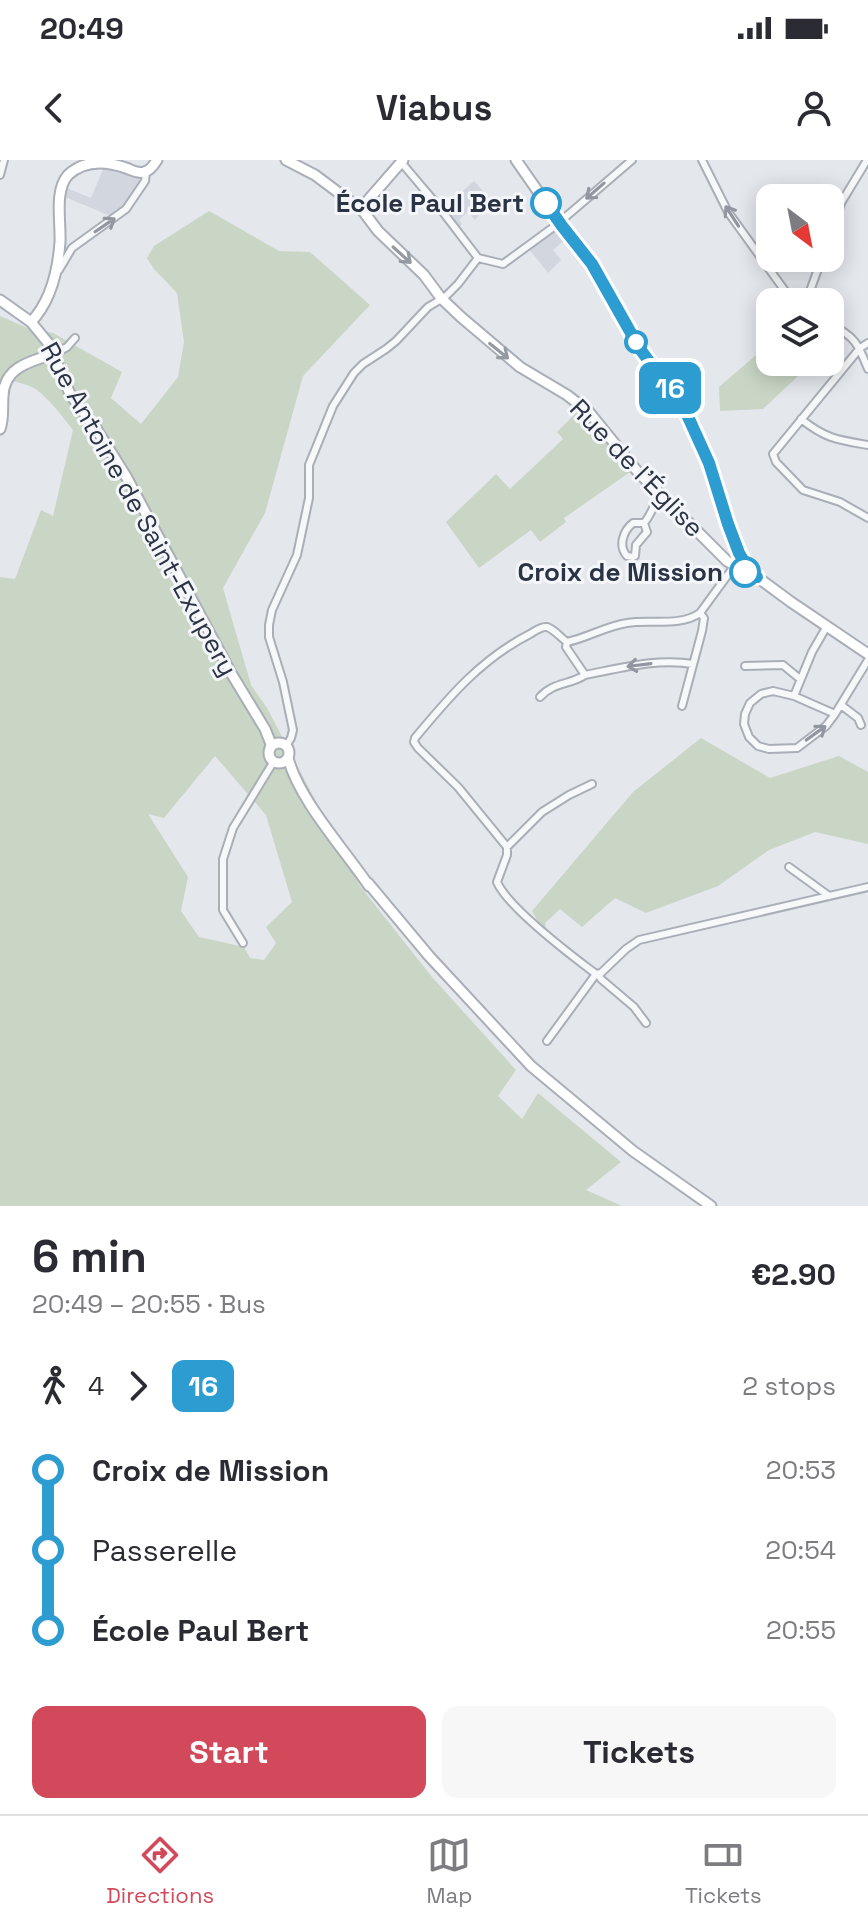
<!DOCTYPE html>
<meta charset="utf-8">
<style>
body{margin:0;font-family:"Space Grotesk",sans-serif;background:#f7f7f7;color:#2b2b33;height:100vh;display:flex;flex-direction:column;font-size:30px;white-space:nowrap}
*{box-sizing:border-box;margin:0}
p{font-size:26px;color:#7c7c81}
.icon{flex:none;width:44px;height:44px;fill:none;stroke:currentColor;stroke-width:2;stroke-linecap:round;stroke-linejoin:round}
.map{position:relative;height:1046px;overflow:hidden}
.details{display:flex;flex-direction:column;background:#fff;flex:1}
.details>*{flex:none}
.badge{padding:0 16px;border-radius:12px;font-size:28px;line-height:52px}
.needle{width:52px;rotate:148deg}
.controls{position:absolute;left:756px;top:24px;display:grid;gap:16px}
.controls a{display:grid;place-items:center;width:88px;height:88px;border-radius:16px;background:#fff;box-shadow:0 4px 20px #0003;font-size:40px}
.map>.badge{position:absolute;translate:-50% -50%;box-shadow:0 0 0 4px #fff}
.legs{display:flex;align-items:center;gap:12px;height:88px;padding:0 32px;font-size:26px}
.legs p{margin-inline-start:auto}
.headline{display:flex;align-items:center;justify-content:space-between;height:136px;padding:0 32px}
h1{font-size:44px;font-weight:700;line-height:60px}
.primary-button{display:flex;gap:16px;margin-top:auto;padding:16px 32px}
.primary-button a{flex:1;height:92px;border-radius:16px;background:#d1495b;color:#fff;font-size:32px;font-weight:700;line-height:92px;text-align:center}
.primary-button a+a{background:#f7f7f7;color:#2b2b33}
ul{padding:0 32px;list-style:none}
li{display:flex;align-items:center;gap:28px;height:80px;font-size:30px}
li i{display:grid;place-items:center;width:12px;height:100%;margin:0 10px;background:currentColor}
li i::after{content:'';width:20px;height:20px;margin:-10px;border:6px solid;border-radius:50%;background:#fff}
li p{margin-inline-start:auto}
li:first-child i{background:linear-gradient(#0000 50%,currentColor 0)}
li:last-child i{background:linear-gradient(currentColor 50%,#0000 0)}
.status{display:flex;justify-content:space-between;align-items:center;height:56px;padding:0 40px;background:#fff;direction:ltr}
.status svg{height:22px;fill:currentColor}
header{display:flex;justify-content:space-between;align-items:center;height:104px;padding:0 32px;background:#fff;font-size:36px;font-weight:700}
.tab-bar{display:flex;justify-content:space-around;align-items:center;height:112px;border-top:2px solid #e1e1e2;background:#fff;font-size:22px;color:#7c7c81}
.tab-bar a{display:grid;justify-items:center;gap:4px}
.tab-bar .on{color:#d1495b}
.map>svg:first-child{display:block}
</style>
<div class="status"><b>20:49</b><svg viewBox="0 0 49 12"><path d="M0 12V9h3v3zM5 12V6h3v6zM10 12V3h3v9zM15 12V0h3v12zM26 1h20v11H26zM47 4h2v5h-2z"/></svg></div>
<header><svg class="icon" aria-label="back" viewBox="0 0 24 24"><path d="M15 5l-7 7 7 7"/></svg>Viabus<svg class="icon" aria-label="person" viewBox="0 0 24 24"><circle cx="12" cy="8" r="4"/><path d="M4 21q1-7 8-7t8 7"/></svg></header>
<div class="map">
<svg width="868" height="1046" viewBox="0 0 868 1046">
<rect width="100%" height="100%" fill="#e4e7ec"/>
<path fill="#d2d6de" d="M104,7L141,20L143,22L122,51L116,49L115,52L118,54L113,57L65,37L67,28L91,38Z
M474,21L492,41L475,60L468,52L459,60L462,64L459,67L444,48Z
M559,68L567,78L553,90L561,100L548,113L529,89Z"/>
<path fill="#c9d6c5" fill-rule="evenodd" d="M209,51L279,91L310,92L370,145L303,216L265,353L223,428L251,525L267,548L360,726L432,817L516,910L498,936L522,959L538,933L621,1002L586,1030L622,1046H0V417L15,419L41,350L53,356L73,270C63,257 50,240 37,230C29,224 15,222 5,219L0,230V156L30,169L53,173L122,212L111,238L141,264L178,217L184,182L177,133L154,109L147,98L154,86ZM215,596L266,655L292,742L266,767L276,783L264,800L250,798L244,787L199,777L181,751L188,717L148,654L164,658Z
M770,183V202H813L763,249L720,251L719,227Z
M581,248L633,310L564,358L566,362L540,382L531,370L479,408L446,362L496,314L510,329L563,279L557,272Z
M701,578L770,618L839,596L868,612V684L815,672L769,690L718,726L646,753L615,738L582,767L560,749L545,763L548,780L532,751L633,632Z"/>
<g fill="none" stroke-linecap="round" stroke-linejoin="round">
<defs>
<path id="street" d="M702,0L728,52L793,142
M401,2L439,47L478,98
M0,15L4,0
M830,75L841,43L867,0
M478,98L503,104L555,66L632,0
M59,110L72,88L126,49L145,21L146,12
M806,142L822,98
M830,165C855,175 859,186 868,209
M868,183L860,188L773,294L776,302L803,330L840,342L868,358
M54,194L67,187L75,178
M801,259C826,279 838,280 868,285
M644,363H633C623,371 618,386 627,396L633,397L635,396L636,385L647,372L644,363C652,354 654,343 660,335
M827,466L812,492L794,536L835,554L868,500
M567,482L566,487L585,515
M745,506L783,505L800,519
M794,536L773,531L761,534L750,543L745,554L744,564L749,577L758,586L769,589L797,588L826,566L835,554
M540,537C553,522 570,525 585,515C621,508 657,498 693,504
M841,545L858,558L861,565
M682,546L702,471L704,458L700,453
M286,586L291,578L293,570L283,522L269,477V465L272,450L297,395L309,338V305L333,246L354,213L363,204L386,189L396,181L428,147L445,137L458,124L478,98
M507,687L542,652L569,635L592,624
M789,707L829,736
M243,783L223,750V699L233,668L274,601
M596,814C572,796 508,748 497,722L507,695V687L458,627L418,588L414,582L415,578C449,537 481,499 530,474C535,471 541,466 547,467C554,469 561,478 567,482C587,478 606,466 627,463C650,459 680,467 700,453L735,405
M598,814L601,819L634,847L646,863
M547,881L596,814L601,813L626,789L639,780L868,727"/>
<path id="secondary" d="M286,0L315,15L363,51L378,71L424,115L441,138L461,157L520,207L567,235L589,252L637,311L727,401L757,417
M516,0L562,66L592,104L640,189L685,250L709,303L730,372L739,393L748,408L757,417L791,442L868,494
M363,51L365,44L370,38L403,0
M0,140L31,162L49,184L70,234L97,270L127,318L231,513L265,569L271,584L270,589
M31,162C51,141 58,110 60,82C61,61 54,31 68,15C84,0 106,1 126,8C132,10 137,14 144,12C150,11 154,5 157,0
M0,269C4,258 2,248 3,236C4,207 31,201 54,194
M269 593a10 10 0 1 1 20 0a10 10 0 1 1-20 0Z
M288,598C299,640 344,689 369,726
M368,723L429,796L531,906L633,991L711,1046"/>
</defs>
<use href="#street" stroke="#a9aeb7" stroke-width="10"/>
<use href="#secondary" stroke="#a9aeb7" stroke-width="13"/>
<use href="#street" stroke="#f7f8fa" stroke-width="6"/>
<use href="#secondary" stroke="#fff" stroke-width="9"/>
</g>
<defs><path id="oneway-shaft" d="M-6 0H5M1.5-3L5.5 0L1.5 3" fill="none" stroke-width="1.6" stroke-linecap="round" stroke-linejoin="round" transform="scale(2)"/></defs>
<g stroke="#9196a0">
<use href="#oneway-shaft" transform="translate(595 31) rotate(139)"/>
<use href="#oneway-shaft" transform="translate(732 56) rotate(-123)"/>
<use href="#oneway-shaft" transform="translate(105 65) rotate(-34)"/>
<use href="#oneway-shaft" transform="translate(639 505) rotate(173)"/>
<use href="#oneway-shaft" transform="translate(816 573) rotate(-36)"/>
</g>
<g stroke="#959aa2">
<use href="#oneway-shaft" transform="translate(402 95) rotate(42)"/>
<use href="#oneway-shaft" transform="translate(499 191) rotate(39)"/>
</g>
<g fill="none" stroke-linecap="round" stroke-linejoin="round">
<defs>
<path id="line-1" d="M546,43L562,66L592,104L640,189L685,250L709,303L728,364L739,393L748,408L757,417L745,412"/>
</defs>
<use href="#line-1" stroke="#fff" stroke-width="18"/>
<use href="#line-1" stroke="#2c9cd1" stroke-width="12"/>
</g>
<g fill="#fff" stroke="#2c9cd1" stroke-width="4">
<circle cx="546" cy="43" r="14"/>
<circle cx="636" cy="182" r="10"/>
<circle cx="745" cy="412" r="14"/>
</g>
<g text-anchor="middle" stroke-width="6" stroke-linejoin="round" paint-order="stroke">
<g font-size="26" font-weight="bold" fill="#2b3445" stroke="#f4f6f9" text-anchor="end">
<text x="524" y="52">École Paul Bert</text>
<text x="723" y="421">Croix de Mission</text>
</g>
<g font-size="26" fill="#2b3445" stroke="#f4f6f9">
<text transform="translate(637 308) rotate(46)" y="9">Rue de l'Église</text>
<text transform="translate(139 349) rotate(61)" y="9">Rue Antoine de Saint-Exupery</text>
</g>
</g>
</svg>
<div class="controls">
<a><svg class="needle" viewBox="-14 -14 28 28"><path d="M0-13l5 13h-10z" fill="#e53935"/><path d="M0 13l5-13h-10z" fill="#7c7c81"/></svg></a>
<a><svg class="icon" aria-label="layers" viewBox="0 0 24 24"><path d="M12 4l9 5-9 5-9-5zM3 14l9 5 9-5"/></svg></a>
</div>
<b class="badge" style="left:670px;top:228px;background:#2c9cd1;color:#fff">16</b>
</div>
<section class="details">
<div class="headline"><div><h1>6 min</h1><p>20:49 – 20:55 · Bus</p></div><b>€2.90</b></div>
<div class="legs"><svg class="icon" aria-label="walk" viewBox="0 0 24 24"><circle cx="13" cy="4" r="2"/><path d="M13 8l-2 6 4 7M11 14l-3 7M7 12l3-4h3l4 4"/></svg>4<svg class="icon" aria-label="forward" viewBox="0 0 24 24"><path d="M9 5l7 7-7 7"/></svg><b class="badge" style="background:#2c9cd1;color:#fff">16</b><p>2 stops</p></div>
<ul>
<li><i style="color:#2c9cd1"></i><b>Croix de Mission</b><p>20:53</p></li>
<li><i style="color:#2c9cd1"></i><span>Passerelle</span><p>20:54</p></li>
<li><i style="color:#2c9cd1"></i><b>École Paul Bert</b><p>20:55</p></li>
</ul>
<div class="primary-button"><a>Start</a><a>Tickets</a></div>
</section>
<nav class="tab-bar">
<a class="on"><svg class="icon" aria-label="directions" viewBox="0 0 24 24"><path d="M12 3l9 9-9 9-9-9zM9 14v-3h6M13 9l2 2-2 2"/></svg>Directions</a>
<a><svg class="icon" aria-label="map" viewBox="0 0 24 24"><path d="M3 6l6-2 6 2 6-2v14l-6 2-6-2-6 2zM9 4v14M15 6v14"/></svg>Map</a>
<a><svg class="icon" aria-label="tickets" viewBox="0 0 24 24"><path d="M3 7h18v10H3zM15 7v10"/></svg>Tickets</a>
</nav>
